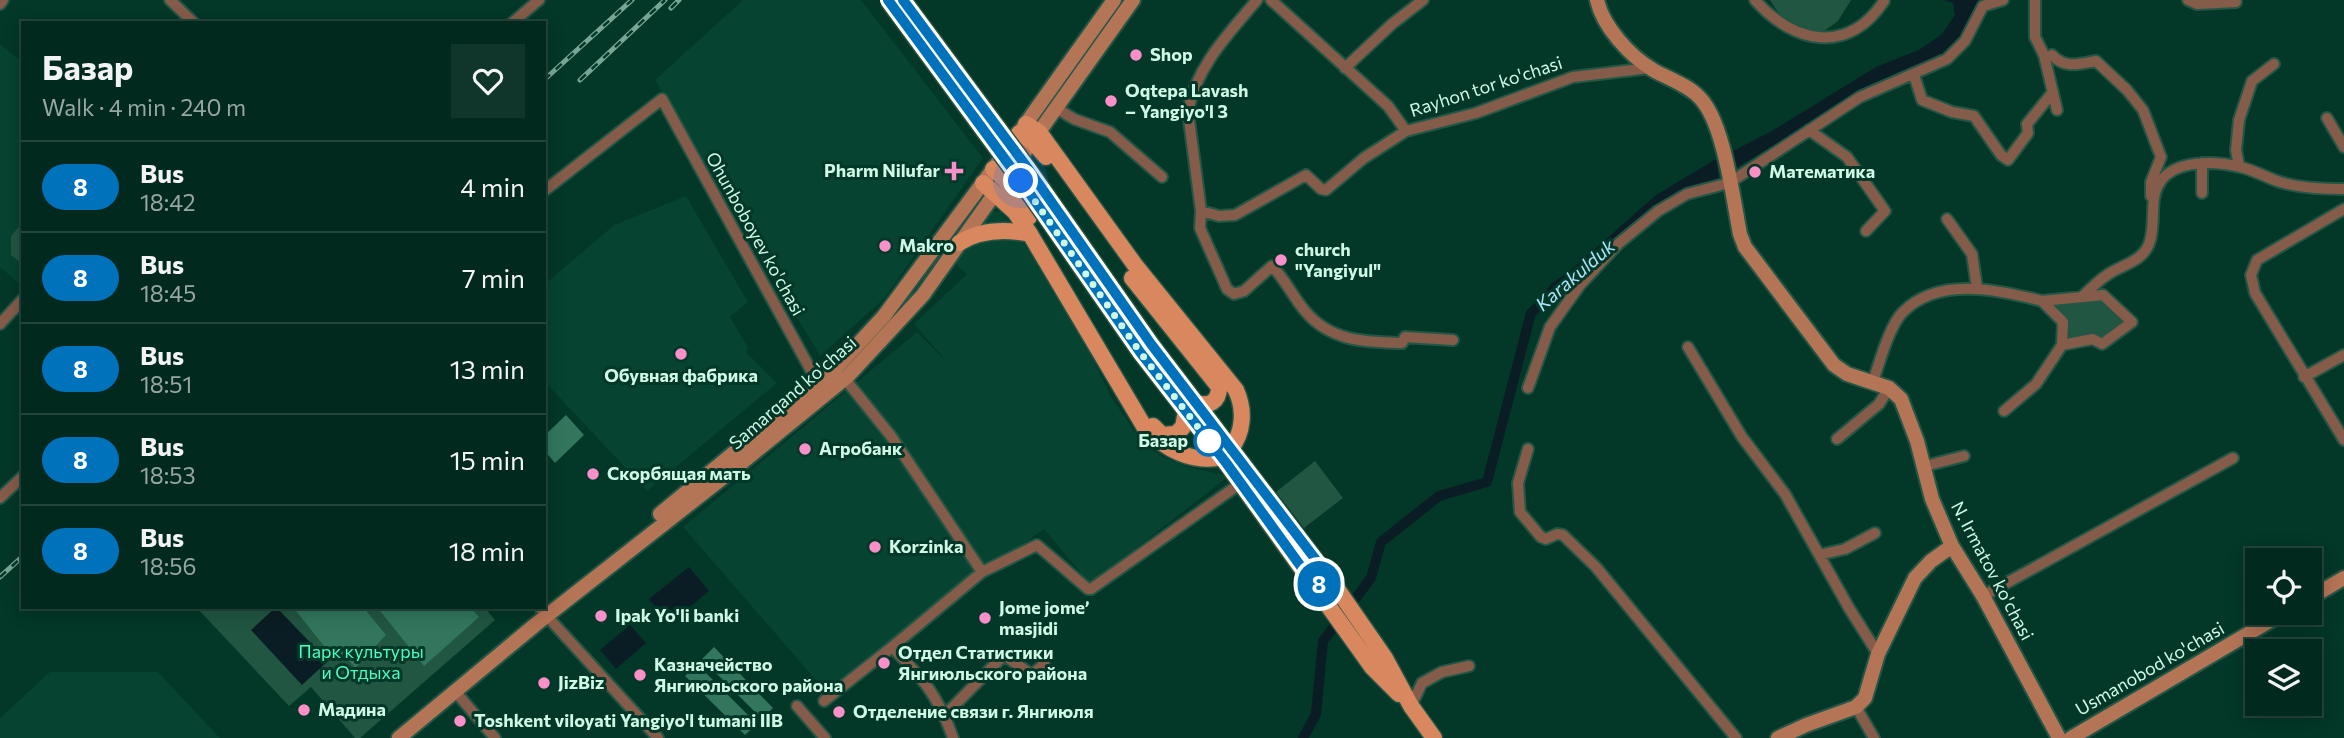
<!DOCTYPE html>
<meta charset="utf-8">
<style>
body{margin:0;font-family:Commissioner,sans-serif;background:#10352a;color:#f1f3f6;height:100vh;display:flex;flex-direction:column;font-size:26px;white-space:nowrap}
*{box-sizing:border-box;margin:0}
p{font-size:23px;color:#96a6a4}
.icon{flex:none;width:38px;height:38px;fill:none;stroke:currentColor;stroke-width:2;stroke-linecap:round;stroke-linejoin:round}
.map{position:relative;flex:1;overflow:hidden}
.drawer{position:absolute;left:21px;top:21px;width:525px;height:588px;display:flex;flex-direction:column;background:#02291d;border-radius:0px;box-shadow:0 4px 18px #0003,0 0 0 2px #23453b}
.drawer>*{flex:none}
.badge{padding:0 14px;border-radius:23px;font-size:24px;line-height:46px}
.controls{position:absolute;left:2245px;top:548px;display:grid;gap:14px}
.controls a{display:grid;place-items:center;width:77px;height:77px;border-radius:0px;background:#02291d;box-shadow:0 4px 18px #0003,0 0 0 2px #23453b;font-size:35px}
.you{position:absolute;width:35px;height:35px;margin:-18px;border:5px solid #fff;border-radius:50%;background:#1a73e8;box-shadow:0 0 0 10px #1a73e833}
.map>.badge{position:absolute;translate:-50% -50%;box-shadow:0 0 0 4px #fff}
.round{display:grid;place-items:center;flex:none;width:74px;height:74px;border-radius:0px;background:#10352a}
.overview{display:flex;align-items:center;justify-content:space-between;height:119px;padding:0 21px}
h1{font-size:33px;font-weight:700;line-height:52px}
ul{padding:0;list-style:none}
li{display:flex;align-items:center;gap:21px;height:91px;padding:0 21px;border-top:2px solid #23453b}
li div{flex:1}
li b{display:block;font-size:26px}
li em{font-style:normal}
li .badge{min-width:77px;font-weight:700;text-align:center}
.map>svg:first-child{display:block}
</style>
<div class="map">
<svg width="2344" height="738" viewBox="0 0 2344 738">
<rect width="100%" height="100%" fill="#033727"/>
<path fill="#064331" d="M743,0H861L983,158L884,299L820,356L655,80Z
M0,44L23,63V287L0,267Z
M686,196L748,302L730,317L748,347L746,352L777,383L647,491L544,381V285L614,225Z
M993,211L1001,212L1016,230L1088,348L1111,397L1144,445L1163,457L1187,467L1229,476L1090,584L1044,529L874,655L827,693L683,527L917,332L947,362L914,324L967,274L954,263Z
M50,672H158L220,738H0V718Z"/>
<path fill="#215642" d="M1770,0H1851L1838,21L1820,34C1796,30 1782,21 1770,0Z
M23,222V264H22L11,255V236Z
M2102,300L2125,322L2101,338L2094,334L2067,339L2068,320L2053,303Z
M1315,461L1343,498L1304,528L1276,492Z
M196,607H484L495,620L360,738H355L311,687L289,706Z"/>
<path fill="#31765d" d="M566,415L584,435L555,463L544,450V436Z
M293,607H363L386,635L355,668L343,653L335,660Z
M377,607H470L479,617L424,666Z
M714,647L773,708L762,719L702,659Z
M697,664L757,724L745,735L685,676Z"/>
<path fill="#0b1d24" d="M1944,0H1986L1960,45L1939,61L1907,70L1885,79L1734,169L1731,152L1772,131L1876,67L1919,50L1942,34L1955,15L1953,3Z
M1716,159L1719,179C1698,186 1678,193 1660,205C1617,231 1585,273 1547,306L1538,301L1552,283L1570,271L1656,195Z
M689,567L709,591L669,624L649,599Z
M276,607L328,661L302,685L251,630Z
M630,625L646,643L616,669L600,650Z"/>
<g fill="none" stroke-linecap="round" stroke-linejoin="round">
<path stroke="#0b1d24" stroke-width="10" d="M1303,738L1316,714L1323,641L1371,578L1381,542L1439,496L1487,482L1531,313L1551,295"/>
<defs>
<path id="street" d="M170,0L194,23
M1257,0C1229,33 1195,68 1188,112L1201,211L1200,228L1227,289L1234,294L1244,291L1272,266C1285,279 1293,297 1305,311C1331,342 1366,342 1402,343L1405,337L1453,340
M1271,0L1388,106L1406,131
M1755,0C1794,44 1848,55 1884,1
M2035,0V37L2044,55L2057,110
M2188,0L2197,4L2236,2
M0,4L3,0
M512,23L539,0
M2052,55C2065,69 2079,64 2096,61L2127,90L2143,110L2161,157L2151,182V196
M1345,68L1392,24L1423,0
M1914,75L1922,100L1952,112L1974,116L2001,155L2008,160L2028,133L2027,124L2053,92
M1056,108L1074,119L1110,132L1162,177
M2327,118L2344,147
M1809,130L1847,157L1885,211L1866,231
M2239,166L2236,150L2239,120L2252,81L2274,64
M544,191L662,99L819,385
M2202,193V163
M2344,209L2257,260L2251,275L2255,293L2344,440
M1201,211L1219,216L1235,215L1306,175L1321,189L1326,190L1364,158L1406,131L1476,113L1573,77L1650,68
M1947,219L1972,254L1977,288
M2103,295L2132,322L2102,344L2093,339L2062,345L2063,322L2042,301Z
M2083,296C2090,289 2098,281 2107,275C2121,265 2142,262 2149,244C2157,224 2148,200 2160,182C2176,159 2216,161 2240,167C2254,170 2267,178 2280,182C2300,188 2323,189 2344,189
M0,324L23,299
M1688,347L1742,437L1785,494L1849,608L1878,654
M2304,377L2344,355
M845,379L891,436L982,572L1037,545L1088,589H1091L1241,483
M1873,381C1880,362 1889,326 1903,312C1939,276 2000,290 2042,301
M1528,388L1550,327L1580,285L1618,244L1658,211L1687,194L1729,183L1860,97L1947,59L1965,41L1983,6L2003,0
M2004,411L2036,384L2062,345
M1837,439L1879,404L1889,388
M1528,449L1518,483L1520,512L1541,537L1546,539L1557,534L1563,535L1596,567L1736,738
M1925,466L1964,456
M0,498L23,476
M1819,555L1845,549L1875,533
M1983,596L2233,458
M540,607L541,609
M546,615L658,738
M454,690L495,738
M824,701L892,647
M797,706L825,738
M1411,706L1422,683L1442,672L1469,666
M1856,707L1874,738
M945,715L1004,655L1032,675L1044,664
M953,738C938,695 923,679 892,647L982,572"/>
<path id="secondary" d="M1597,0C1603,27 1630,56 1653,70C1667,78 1688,85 1699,97C1724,121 1733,199 1740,234L1745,247L1834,365L1847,374L1889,388L1901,399L1917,441L1932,499L1952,546L1983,596L2059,738
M1020,132L1114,0
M1014,167L1133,0
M660,514L836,368L884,316L1000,160
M2310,598L2344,578
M399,738L535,625L739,465L848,376L923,295L1000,186
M1778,738L1806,725L1856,707L1865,698L1878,654L1915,578L1931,561L1952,546
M2071,738L2285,612"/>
<path id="primary" d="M1026,124L1039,132L1135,265L1236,390C1245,410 1244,432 1230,450
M1019,133L1033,142L1046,157
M993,169L1005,179L1029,217
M983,183L1015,212L1030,234L1145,428C1165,449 1192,464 1222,457
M959,243C980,230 1006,229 1030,234
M1132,278L1219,387C1219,402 1209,407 1196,403
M1151,344L1333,583L1385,658L1411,706L1434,738
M1140,352L1227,464L1372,667L1399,694
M1153,426L1162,435L1176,434L1183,427L1186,411"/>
</defs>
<use href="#street" stroke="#245646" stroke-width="14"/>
<use href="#secondary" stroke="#245646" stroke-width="18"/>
<use href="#primary" stroke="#245646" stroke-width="19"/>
<use href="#street" stroke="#845c49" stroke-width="10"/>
<use href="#secondary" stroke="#b47456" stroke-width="14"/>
<use href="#primary" stroke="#d9875f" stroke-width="16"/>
<defs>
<path id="rail" d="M671,8L679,0
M544,80L632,0
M580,80L665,0
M0,577L23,556"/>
</defs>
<use href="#rail" stroke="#78a694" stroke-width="5"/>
<use href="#rail" stroke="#033727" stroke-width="2.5" stroke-dasharray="8" stroke-linecap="butt"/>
<defs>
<path id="primary-bridge" d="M888,0L1021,181L1140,352
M903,0L1029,170L1151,344"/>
</defs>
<use href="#primary-bridge" stroke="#245646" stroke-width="19" stroke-linecap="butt"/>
<use href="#primary-bridge" stroke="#d9875f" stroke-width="16"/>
</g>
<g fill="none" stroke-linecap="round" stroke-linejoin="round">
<defs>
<path id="line" d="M888,0L1021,181L1140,352L1227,464L1315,586L1329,577L1151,344L1029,170L903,0"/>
</defs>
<use href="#line" stroke="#fff" stroke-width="16"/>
<use href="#line" stroke="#0072bc" stroke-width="10"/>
<path stroke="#cff9e6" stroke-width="7" stroke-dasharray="0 12.6" d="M1021,181L1140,352L1214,448L1209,441"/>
</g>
<g fill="#f990ca" stroke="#033727" stroke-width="2.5">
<circle cx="1136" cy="55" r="7"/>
<circle cx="1111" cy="101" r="7"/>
<path d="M950.5 160.5h7v7h7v7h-7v7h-7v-7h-7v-7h7z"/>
<circle cx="1755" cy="172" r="7"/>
<circle cx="885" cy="246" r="7"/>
<circle cx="1281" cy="260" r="7"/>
<circle cx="681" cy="354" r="7"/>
<circle cx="805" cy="449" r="7"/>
<circle cx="593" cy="474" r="7"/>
<circle cx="875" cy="547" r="7"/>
<circle cx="601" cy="616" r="7"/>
<circle cx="985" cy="618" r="7"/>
<circle cx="884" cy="663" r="7"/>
<circle cx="640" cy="675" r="7"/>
<circle cx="544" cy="683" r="7"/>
<circle cx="304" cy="710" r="7"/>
<circle cx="839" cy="712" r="7"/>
<circle cx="460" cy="721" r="7"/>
</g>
<circle fill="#fff" stroke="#0072bc" stroke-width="3.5" cx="1209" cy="441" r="14"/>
<g text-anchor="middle" stroke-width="6" stroke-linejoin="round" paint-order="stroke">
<g font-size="18" font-weight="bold" fill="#cff9e6" stroke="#033727" text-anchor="start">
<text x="1150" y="61">Shop</text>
<text x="1125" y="97">Oqtepa Lavash<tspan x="1125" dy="21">– Yangiyo'l 3</tspan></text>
<text x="940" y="177" text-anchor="end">Pharm Nilufar</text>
<text x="1769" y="178">Математика</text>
<text x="899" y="252">Makro</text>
<text x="1295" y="256">church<tspan x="1295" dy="21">"Yangiyul"</tspan></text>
<text x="681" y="382" text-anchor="middle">Обувная фабрика</text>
<text x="819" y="455">Агробанк</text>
<text x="607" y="480">Скорбящая мать</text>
<text x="889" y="553">Korzinka</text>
<text x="999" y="614">Jome jome’<tspan x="999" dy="21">masjidi</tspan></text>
<text x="615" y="622">Ipak Yo'li banki</text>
<text x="898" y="659">Отдел Статистики<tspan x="898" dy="21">Янгиюльского района</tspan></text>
<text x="654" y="671">Казначейство<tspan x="654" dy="21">Янгиюльского района</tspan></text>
<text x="558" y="689">JizBiz</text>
<text x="318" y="716">Мадина</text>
<text x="853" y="718">Отделение связи г. Янгиюля</text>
<text x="474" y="727">Toshkent viloyati Yangiyo'l tumani IIB</text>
</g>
<g font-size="18" fill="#cff9e6" stroke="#033727">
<text transform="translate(1486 87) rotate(-18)" y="6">Rayhon tor ko'chasi</text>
<text transform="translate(755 234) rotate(61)" y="6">Ohunboboyev ko'chasi</text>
<text transform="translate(793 393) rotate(-41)" y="6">Samarqand ko'chasi</text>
<text transform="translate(1992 571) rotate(62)" y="6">N. Irmatov ko'chasi</text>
<text transform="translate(2150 669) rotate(-30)" y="6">Usmanobod ko'chasi</text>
</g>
<g font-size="18" font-weight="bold" fill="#cff9e6" stroke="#033727" text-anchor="end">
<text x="1188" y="447">Базар</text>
</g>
<g font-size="18" fill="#4afdc2" stroke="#033727">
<text x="361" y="658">Парк культуры<tspan x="361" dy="21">и Отдыха</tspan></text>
</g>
<g font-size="19" font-style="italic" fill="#ace4fc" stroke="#033727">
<text transform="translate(1575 275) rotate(-41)" y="7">Karakulduk</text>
</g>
</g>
</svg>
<div class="controls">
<a><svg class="icon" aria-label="locate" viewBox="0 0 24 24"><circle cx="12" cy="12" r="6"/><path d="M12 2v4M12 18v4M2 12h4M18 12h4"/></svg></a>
<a><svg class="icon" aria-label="layers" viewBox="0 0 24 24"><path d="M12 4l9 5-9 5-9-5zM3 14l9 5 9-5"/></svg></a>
</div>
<div class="you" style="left:1021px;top:181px"></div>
<b class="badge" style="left:1319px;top:584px;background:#0072bc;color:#fff">8</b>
<section class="drawer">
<div class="overview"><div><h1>Базар</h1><p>Walk · 4 min · 240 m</p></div><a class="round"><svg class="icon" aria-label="heart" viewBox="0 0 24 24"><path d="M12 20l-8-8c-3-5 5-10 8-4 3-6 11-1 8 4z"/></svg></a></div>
<ul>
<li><span class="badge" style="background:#0072bc;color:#fff">8</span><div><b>Bus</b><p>18:42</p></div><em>4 min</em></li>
<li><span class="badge" style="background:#0072bc;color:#fff">8</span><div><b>Bus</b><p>18:45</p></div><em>7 min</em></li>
<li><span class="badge" style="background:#0072bc;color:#fff">8</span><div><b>Bus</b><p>18:51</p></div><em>13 min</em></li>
<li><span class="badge" style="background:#0072bc;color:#fff">8</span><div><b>Bus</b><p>18:53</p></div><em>15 min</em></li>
<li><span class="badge" style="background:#0072bc;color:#fff">8</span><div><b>Bus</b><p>18:56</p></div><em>18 min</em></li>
</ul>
</section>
</div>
